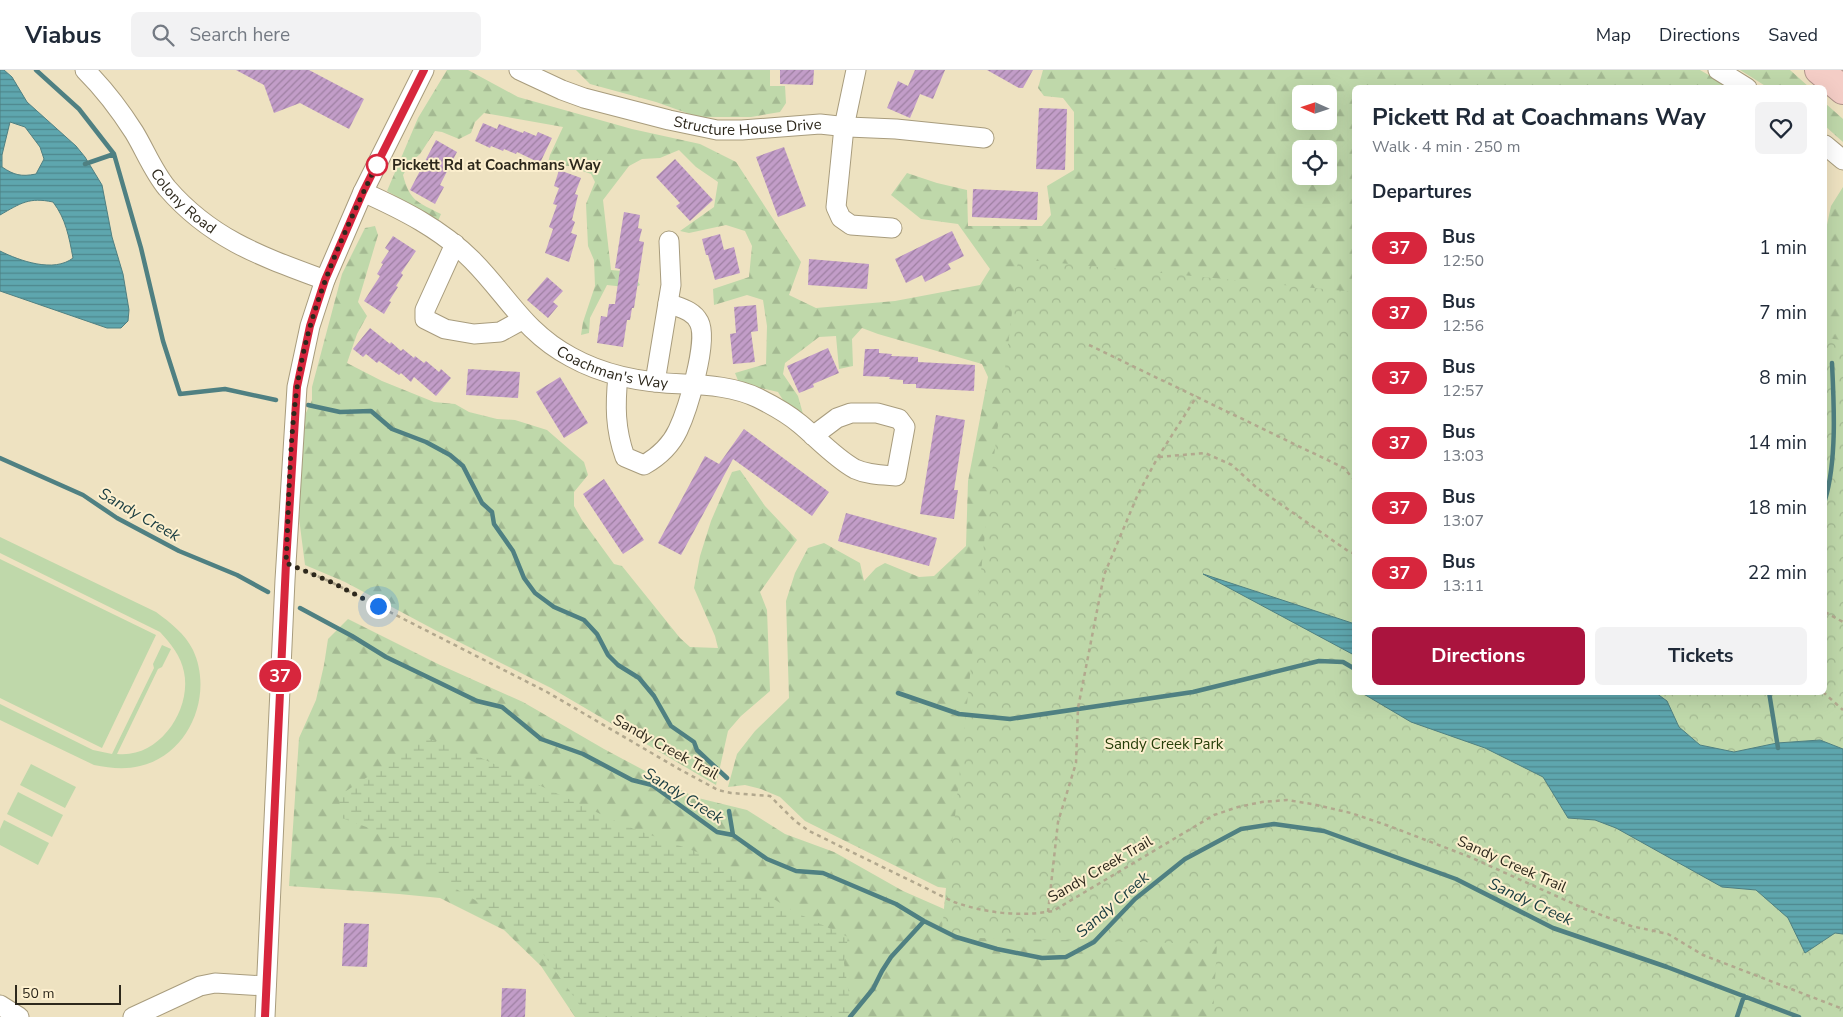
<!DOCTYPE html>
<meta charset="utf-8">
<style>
body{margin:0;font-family:"Nunito Sans",sans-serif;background:#f2f2f3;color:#1f2937;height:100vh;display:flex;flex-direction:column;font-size:19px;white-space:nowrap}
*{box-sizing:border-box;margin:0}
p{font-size:16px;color:#747a83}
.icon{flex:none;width:28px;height:28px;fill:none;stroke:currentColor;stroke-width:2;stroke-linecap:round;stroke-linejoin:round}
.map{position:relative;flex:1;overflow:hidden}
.drawer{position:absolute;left:1352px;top:15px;width:475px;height:610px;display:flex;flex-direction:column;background:#fff;border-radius:8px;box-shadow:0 5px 20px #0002}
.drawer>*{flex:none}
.badge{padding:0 10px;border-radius:16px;font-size:18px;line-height:32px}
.needle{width:32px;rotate:273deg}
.controls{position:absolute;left:1292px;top:15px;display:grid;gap:10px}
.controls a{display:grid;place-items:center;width:45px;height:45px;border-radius:8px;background:#fff;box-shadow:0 5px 20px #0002;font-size:25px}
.scale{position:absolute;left:15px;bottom:12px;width:106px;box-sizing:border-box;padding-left:5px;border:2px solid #2d281c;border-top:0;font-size:14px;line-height:18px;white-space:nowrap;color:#2d281c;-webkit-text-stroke:4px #fcefce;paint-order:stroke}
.you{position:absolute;width:25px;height:25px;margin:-12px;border:4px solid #fff;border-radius:50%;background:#1a73e8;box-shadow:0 0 0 8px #1a73e833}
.map>.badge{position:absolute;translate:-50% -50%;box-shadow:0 0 0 2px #fff}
h2{padding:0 20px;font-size:19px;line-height:45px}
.round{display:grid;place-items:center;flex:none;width:52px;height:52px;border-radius:8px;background:#f2f2f3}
.summary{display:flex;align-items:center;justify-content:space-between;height:85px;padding:0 20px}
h1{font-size:24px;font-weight:700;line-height:38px}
.button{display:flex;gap:10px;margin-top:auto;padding:10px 20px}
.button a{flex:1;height:58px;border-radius:8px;background:#aa143e;color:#fff;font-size:20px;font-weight:700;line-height:58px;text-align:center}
.button a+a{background:#f2f2f3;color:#1f2937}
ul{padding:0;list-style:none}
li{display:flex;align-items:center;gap:15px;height:65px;padding:0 20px}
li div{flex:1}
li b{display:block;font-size:19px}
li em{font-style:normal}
li .badge{min-width:55px;font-weight:700;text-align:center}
header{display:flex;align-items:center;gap:30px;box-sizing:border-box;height:70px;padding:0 25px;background:#fff;border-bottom:1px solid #e0e1e3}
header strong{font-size:24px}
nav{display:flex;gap:28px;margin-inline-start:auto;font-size:18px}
.search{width:350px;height:45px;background:#f2f2f3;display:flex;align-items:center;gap:12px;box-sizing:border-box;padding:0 18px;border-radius:8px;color:#747a83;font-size:19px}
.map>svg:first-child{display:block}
</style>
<header>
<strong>Viabus</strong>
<div class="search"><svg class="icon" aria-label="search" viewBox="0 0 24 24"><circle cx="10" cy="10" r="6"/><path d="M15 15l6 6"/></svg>Search here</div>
<nav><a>Map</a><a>Directions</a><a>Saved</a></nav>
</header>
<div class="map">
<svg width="1843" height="947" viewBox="0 0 1843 947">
<defs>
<pattern id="forest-firs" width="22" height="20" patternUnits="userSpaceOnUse" patternTransform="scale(1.25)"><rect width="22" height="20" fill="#bfd8aa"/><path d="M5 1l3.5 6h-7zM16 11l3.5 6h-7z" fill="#a4b992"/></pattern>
<pattern id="wetland-marsh" width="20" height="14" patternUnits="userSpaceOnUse" patternTransform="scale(1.25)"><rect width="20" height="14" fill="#bfd8aa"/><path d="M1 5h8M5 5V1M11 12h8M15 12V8" fill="none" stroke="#a4b992"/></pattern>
<pattern id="park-crowns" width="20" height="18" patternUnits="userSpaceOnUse" patternTransform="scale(1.25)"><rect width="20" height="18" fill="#bfd8aa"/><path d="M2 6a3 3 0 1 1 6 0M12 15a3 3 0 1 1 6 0" fill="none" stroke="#a4b992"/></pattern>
<pattern id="water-rules" width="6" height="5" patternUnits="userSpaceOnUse" patternTransform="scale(1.25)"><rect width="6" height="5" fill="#5ea6ae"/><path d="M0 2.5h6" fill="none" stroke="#4e878d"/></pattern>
<pattern id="building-hatch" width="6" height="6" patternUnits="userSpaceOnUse" patternTransform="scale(1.25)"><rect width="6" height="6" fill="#c29dc8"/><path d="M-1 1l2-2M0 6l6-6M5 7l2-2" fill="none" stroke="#9e80a2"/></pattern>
</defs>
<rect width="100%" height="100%" fill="#eee2c1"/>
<path fill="#bfd8aa" d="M0,467L156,542C171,553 185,564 193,580C214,625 189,685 140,696C124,700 110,698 94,695L0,650V634L93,680L112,684L154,598L153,594L162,575L171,579L162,597L158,599L117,684C159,689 192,640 184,602C181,586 171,574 160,562L0,483Z
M0,489L156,565L102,678L0,628Z
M31,694L76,717L65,738L20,715Z
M18,722L63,745L52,767L7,744Z
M4,750L49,773L38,795L0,775V759Z"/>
<path fill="url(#forest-firs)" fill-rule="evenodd" d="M447,0H468L518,27L632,59L700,74L736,92L801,192L789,225L816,238L895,231L980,215L990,199L958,154L921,149L891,125L907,103L937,113L967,120L968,156H1042L1051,145L1047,116L1074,100V42L1063,28L1044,26L1038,18L1043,0H1700L1726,15L1725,18H1355V622H1825V164L1831,136L1843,117V947H575L541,896L504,860L440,828L399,824L289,816L299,668L316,630L324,595L328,569L348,549L438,594L523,632L604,679L694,727L747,740L785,764L834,782L903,821L944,839L946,818L938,817L805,751L780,727L761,719L745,715L728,717L737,684L755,661L789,628L786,531L795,503L808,478L824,473L860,493L864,511L876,498L885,493L919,507L934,506L966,476L968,411L988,307L982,294L878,264L862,258L852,269L853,296L839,299L836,266L819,267L785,293L783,304L798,326L803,344L788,338L778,322L739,313L735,303L766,294L767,256L763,230L747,225L714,235L713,219L749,207L752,176L745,161L726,155L689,163L680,161L714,137L718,112L696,97L679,80L660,88L642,89L629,96L603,130L611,200L632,202L640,215L634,218L607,215L590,248L589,263L581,265L583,252L595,216L594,190L588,176L586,134L595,112L591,104L569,96L555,95L546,100L550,85L563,57L484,43L475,52L471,63L459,69L442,62L435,61L420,84L410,93L403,105C410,132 418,132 441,144L438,151L387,121L418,48ZM1301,24H1329V51H1301ZM1301,79H1329V106H1301Z
M576,0H770V16H785L786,33L780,42L751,47H698L656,32L590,14Z
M1740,0H1790L1809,17H1767Z
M1825,33L1843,49V72L1825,56Z
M375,156L378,165L358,232L367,246L357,264L347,293L382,311L434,332L455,334L469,342L497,349L515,350L547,360L584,392L588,405L574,422V436L582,450L614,494L622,496L680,568L690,577L718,578L715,566L694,518L700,486L711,451L732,402L740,400L765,436L797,470L760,522L767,540L770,621L741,646L728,661L716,715L551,618L435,560L345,512L305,495L299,448L304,347L312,330V317L342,204L365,158Z"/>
<path fill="url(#wetland-marsh)" d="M427,668L477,686L626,756L697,782L795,842L848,867L844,893L852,944L850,947H588L544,885L475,830L432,805L409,785L369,758L339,747L340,725Z"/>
<path fill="url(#park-crowns)" d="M1018,189L1355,222V622H1825V268L1843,270V947H1213L1217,874L941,867C957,736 970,604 984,473C994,378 1008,284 1018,189Z"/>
<path fill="url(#water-rules)" stroke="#4f8082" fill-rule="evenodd" d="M0,0H4L12,7L27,32L76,76L85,87L102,115L112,167L123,204L129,240L128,251L121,258H107L0,221V181C20,191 54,203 73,188C69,167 66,149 53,132C29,127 21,133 0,145ZM10,52L25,57L40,77L44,89L36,104C21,107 14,105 2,97V85Z
M1203,504L1355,554V600L1354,585Z
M1362,623H1656L1667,631L1679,657L1700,675L1734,682L1777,673L1820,670L1843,679V864L1835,863L1805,883L1788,848L1756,820L1722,817L1616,758L1595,750L1568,748L1543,707L1485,678L1411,652Z"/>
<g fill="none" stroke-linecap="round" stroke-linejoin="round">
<path stroke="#4f8082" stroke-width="4.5" d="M36,0L79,39L114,84L141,178L163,271L180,324L225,319L276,330
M85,94L114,84
M308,335L340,342L371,341L392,359L426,372L450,385L463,396L482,433L492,442L494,454L513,481L524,508L535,523L554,537L584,550L597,564L608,585L618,595L639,608L654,626L671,656L694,672L697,680L727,708
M0,388L83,425L117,448L179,481L237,505L268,522
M1825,430C1837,390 1834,334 1832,293
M300,538L352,566L386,587L438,612L477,631L502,637L541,669L583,684L632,710L652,715L717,762L733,765L767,789L796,801L823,803L896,834L924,851L956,867L997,879L1042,888L1066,887L1094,872L1135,829L1185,789L1241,759L1274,754L1324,761L1456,809L1553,858L1667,897L1799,947
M1769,622L1778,678
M898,623L959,644L1010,649L1193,622L1319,591L1343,592L1355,599
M729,741L733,765
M850,947L873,919L882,901L891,887L924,851
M1737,947L1744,926"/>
</g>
<path fill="url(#building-hatch)" d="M236,0H309L364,29L349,59L300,33L274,43L264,15Z
M780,0H814L813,15L780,14Z
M915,0H945L933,29L920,24L910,48L887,38L898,11L908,16Z
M987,0H1033L1023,18H1019Z
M1039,38L1067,39L1065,100L1036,99Z
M483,53L497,59L499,54L523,63L524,61L536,66L538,62L552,68L540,93L517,82L516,84L504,79L503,81L491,76L490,78L475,71Z
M436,70L457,82L440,115L444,117L435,134L410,120Z
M784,77L806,136L778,147L756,87Z
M675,89L713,130L690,151L676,136L680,133L656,107Z
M559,100L581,108L575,124L578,125L572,150L575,152L571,163L577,165L569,192L545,183L553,159L549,157L557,135L553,134L559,118L554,116Z
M973,119L1038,122L1037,150L972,147Z
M624,142L640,145L638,158L642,159L639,171L644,172L634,238H632L630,250H627L623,277L597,273L601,246L607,247L609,234H615L620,199L615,198Z
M952,161L964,186L948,194L951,199L925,212L922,205L906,213L895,189Z
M720,164L724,180L734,177L740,203L715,210L708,185H706L702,169Z
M393,166L416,181L401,203L403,205L396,216L398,217L389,231L391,232L384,244L364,231L380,206L377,204L383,194L381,193L389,181L385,178Z
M809,189L869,194L867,219L808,215Z
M547,207L563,221L553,232L558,236L548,248L527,230Z
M756,235L758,261L751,262L755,292L733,294L730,264L736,263L734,237Z
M370,258L390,274L391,272L401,281L403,279L414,288L415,286L424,293L426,291L439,302L441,299L451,308L436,326L414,307L411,312L401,303L399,305L379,291L377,293L366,284L363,287L353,279Z
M828,278L839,303L813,314L814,317L799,323L787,296Z
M865,279H879V283L892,284L891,286L918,287V292L975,295L974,321L916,318V314H903V310L889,309L890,307L863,306Z
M468,299L520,302L518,328L466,325Z
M560,307L588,353L564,368L536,322Z
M936,345L965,350L954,420H958L954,449L920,444Z
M744,359L829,422L812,446L733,389L681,485L658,473L705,386L719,394Z
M604,409L644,470L623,484L583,424Z
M846,443L937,468L929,496L838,471Z
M344,853L369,854L367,897L342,896Z
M502,918L526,919L525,947H501Z"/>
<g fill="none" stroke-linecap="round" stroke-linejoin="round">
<defs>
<g id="minor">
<path id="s1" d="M85,0C103,18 120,40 134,62C145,80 153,101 167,118C212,170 263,187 325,210"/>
<path id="s2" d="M519,0L562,20L584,28L669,50L717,60H742L820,54L848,57L896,59L984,68"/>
<path d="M856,0L844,57L836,137L841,148L851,155L892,158"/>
<path d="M1718,0L1747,18"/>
<path d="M1825,75L1843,90"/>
<path id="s3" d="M363,122C403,140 441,159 472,190C507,225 524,262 571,287C605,306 645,313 684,314C708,315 735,317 758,328C772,335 787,343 800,354C817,368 835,388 855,399C868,405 882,405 896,406L905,357L899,349L877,343H851L837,348L813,366"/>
<path d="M455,174L425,240V249L445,259L474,264L500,262L522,250"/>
<path d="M618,306C615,335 615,359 625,387L644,395C658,387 671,375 678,360C687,341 709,271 699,252C693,240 680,238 668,233"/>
<path d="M655,312L671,215L669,171"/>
<path d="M0,935L19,947"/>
<path d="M133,947L200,916L215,913L266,916"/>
<path d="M265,947L285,510L297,317L310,256L325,210L363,122L424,0"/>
</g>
<path id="highway" d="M1819,0L1843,20"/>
</defs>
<use href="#minor" stroke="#a89c7d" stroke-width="21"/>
<use href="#highway" stroke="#ae938a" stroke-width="30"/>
<path stroke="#b2a88e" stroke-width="2.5" stroke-dasharray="4 4" stroke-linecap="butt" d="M1089,275L1344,398L1355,411
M1159,387L1205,383L1232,395L1256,417L1348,481L1355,484
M303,500L329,511L547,622L679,699L718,720L731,723L770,726L795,751L809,761L954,832C985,843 1020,847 1053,841L1214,745L1238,737L1262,732L1287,730L1312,734L1351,743L1389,756L1470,787L1585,839L1631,856L1668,864L1703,885L1843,939
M1825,542L1843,552
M1823,622L1843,640
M1048,842L1058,752L1076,693L1078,638L1104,505L1138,424L1158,387L1197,326"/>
<use href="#minor" stroke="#fff" stroke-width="19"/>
<use href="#highway" stroke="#f4cdc6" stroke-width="28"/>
</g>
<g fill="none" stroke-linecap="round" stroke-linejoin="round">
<defs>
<path id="line" d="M265,947L286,493L297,317L310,256L325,210L363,122L424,0"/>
</defs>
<use href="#line" stroke="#fff" stroke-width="11"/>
<use href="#line" stroke="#d7263d" stroke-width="8"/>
<path stroke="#2d281c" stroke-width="5" stroke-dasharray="0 9" d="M377,95L378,92C343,164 308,238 297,318C289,376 289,435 286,493L329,511L378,536"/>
</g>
<circle fill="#fff" stroke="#d7263d" stroke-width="2.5" cx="377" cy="95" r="10"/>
<g text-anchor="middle" stroke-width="4" stroke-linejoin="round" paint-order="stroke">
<g font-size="15" fill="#2d281c" stroke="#fcefce">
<text dy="5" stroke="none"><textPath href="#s2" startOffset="238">Structure House Drive</textPath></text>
<text dy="5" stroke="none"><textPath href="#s1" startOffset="165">Colony Road</textPath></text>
<text dy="5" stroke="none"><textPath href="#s3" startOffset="312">Coachman's Way</textPath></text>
<text transform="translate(666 677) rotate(29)" y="5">Sandy Creek Trail</text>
<text transform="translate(1512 794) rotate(24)" y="5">Sandy Creek Trail</text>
<text transform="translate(1100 799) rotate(-30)" y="5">Sandy Creek Trail</text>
</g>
<g font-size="15" font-weight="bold" fill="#2d281c" stroke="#fcefce" text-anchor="start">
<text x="392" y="100">Pickett Rd at Coachmans Way</text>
</g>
<g font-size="15" fill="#263e09" stroke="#fcefce">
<text x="1164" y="679">Sandy Creek Park</text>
</g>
<g font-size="16" font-style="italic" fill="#193c40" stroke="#fcefce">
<text transform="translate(140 444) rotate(30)" y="6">Sandy Creek</text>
<text transform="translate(684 725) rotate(32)" y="6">Sandy Creek</text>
<text transform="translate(1531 831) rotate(25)" y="6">Sandy Creek</text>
<text transform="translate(1112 834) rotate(-41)" y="6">Sandy Creek</text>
</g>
</g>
</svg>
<div class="controls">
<a><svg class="needle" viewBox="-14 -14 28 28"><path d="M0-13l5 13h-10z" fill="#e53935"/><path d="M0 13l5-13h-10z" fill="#747a83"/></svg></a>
<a><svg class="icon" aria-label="locate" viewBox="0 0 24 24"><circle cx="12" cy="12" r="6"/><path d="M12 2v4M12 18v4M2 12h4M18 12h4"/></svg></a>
</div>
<div class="scale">50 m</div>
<div class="you" style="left:378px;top:536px"></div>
<b class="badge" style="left:280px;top:606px;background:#d7263d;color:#fff">37</b>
<section class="drawer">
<div class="summary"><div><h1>Pickett Rd at Coachmans Way</h1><p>Walk · 4 min · 250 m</p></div><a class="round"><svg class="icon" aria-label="heart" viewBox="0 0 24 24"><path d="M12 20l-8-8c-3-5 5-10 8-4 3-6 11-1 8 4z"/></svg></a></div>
<h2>Departures</h2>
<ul>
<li><span class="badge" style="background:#d7263d;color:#fff">37</span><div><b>Bus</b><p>12:50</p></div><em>1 min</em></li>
<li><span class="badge" style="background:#d7263d;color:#fff">37</span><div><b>Bus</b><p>12:56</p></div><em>7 min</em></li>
<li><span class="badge" style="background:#d7263d;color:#fff">37</span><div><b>Bus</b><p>12:57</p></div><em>8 min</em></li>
<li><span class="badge" style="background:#d7263d;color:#fff">37</span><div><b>Bus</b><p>13:03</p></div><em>14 min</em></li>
<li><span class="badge" style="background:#d7263d;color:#fff">37</span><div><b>Bus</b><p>13:07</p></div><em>18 min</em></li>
<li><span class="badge" style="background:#d7263d;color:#fff">37</span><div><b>Bus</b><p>13:11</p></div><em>22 min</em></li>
</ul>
<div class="button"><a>Directions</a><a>Tickets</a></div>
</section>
</div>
